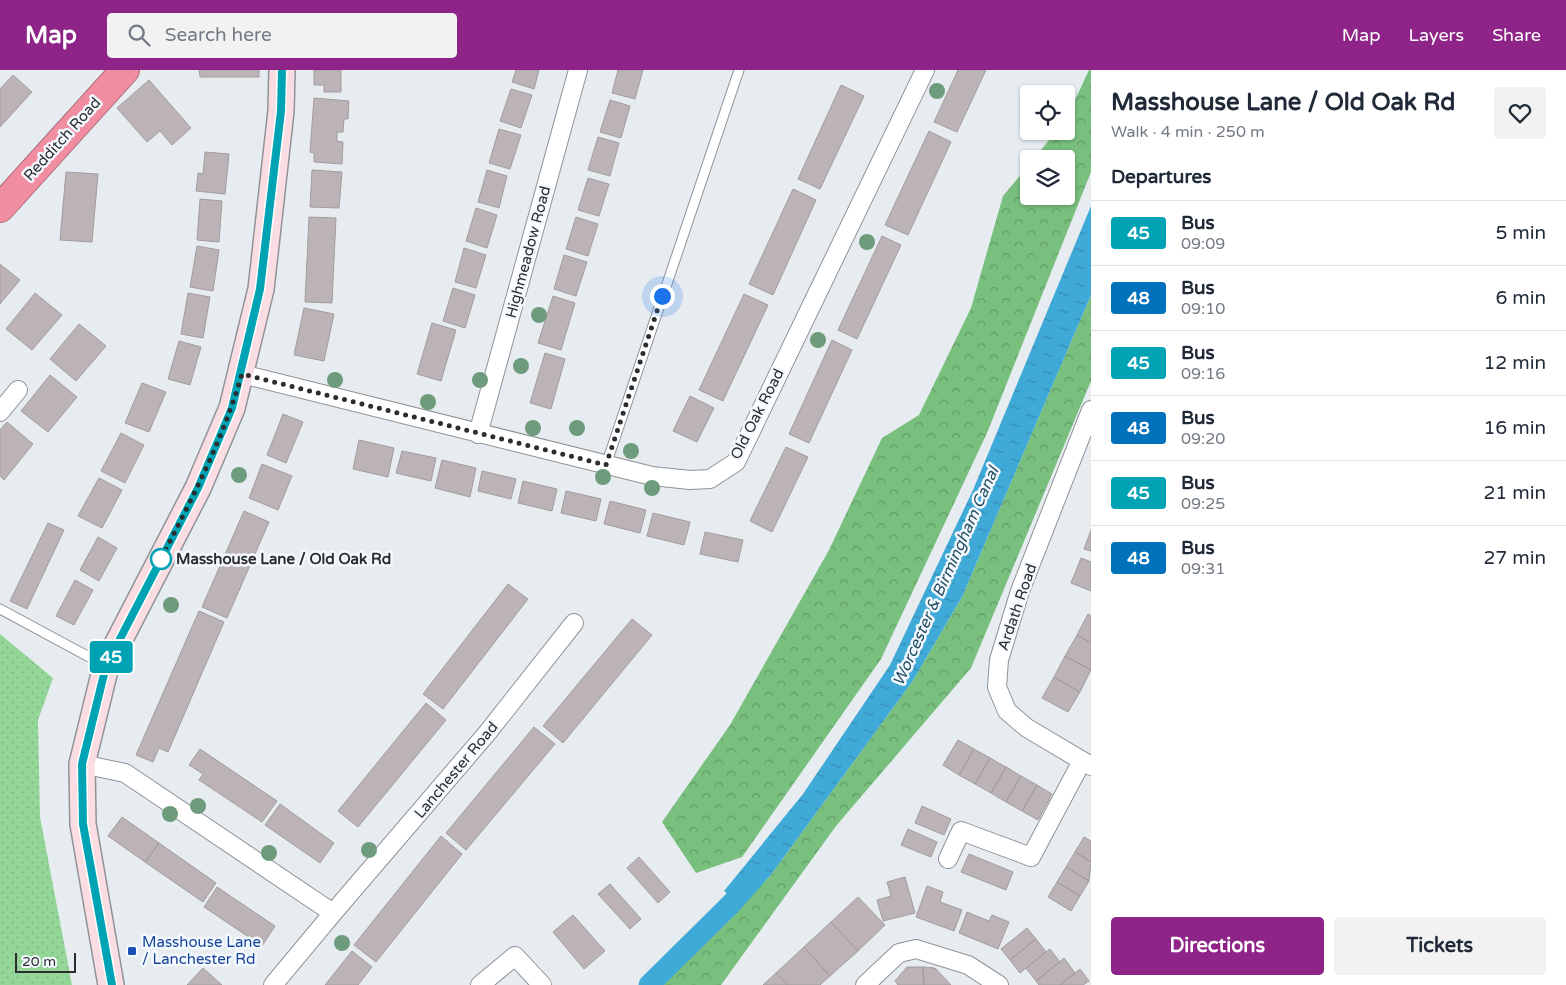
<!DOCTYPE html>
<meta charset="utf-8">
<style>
body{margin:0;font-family:"Varela Round",sans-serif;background:#f2f2f3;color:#1f2937;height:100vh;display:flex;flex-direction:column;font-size:19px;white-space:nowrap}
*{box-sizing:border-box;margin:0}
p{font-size:16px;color:#747a83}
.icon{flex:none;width:28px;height:28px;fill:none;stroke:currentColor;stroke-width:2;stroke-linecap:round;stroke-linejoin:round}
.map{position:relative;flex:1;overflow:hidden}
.details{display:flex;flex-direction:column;background:#fff;width:475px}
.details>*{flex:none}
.badge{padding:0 10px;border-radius:4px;font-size:18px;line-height:32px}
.buttons{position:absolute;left:1020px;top:15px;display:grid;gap:10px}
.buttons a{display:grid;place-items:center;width:55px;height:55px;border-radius:5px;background:#fff;box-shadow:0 1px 4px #0004;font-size:25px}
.scale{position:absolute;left:15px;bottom:12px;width:61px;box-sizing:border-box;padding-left:5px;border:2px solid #2b2d2f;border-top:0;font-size:14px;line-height:18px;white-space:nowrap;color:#2b2d2f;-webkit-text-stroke:4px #f4f9ff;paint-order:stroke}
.you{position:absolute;width:25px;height:25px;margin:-12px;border:4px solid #fff;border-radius:50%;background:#1a73e8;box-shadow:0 0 0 8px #1a73e833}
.map>.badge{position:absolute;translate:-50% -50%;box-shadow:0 0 0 2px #fff}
h2{padding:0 20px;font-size:19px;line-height:45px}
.round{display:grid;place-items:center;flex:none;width:52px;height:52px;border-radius:5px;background:#f2f2f3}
.summary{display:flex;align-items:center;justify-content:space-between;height:85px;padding:0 20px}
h1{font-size:24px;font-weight:700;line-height:38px}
.primary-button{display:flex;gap:10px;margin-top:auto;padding:10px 20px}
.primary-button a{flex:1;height:58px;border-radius:5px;background:#8e2488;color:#fff;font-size:20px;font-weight:700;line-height:58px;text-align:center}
.primary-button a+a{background:#f2f2f3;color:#1f2937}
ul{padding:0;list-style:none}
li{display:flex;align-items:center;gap:15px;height:65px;padding:0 20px;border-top:1px solid #e0e1e3}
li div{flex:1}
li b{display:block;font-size:19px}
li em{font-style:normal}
li .badge{min-width:55px;font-weight:700;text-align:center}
header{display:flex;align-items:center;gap:30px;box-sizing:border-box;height:70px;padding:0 25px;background:#8e2488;color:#fff}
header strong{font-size:24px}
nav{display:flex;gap:28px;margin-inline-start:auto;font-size:18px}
.search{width:350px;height:45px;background:#f2f2f3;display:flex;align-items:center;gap:12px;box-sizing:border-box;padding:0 18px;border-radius:5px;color:#747a83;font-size:19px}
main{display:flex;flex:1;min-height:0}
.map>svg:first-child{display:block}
</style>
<header>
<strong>Map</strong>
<div class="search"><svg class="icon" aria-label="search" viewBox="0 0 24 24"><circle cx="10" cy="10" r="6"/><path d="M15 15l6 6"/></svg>Search here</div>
<nav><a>Map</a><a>Layers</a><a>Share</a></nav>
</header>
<main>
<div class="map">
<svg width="1091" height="915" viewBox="0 0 1091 915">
<defs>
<pattern id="forest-crowns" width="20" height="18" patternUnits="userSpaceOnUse" patternTransform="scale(1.25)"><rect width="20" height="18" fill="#79bf7e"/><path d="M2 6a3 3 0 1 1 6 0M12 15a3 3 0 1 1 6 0" fill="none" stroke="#639c68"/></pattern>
<pattern id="park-dots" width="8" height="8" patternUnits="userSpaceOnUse" patternTransform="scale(1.25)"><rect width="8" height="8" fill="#94d698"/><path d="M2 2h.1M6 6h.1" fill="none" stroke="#80b883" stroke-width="1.8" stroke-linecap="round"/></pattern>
<pattern id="water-ripples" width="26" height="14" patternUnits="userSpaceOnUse" patternTransform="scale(1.25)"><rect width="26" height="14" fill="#3faad8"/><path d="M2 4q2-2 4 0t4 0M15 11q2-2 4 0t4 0" fill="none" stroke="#358bb0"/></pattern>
</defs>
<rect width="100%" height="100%" fill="#e7ecf1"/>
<path fill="url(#forest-crowns)" d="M1089,0H1091V102L987,363L881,589L742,787L696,803L662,752L730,655L829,480L882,368L919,345L971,238L1003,126L1029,95V126H1066V89H1034L1056,61H1066V49Z
M1091,225V311L971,598L836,756L721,915H662L770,806L912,612L962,527Z"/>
<path fill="url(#park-dots)" d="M0,564L53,608L38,650L40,747L72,915H0Z"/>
<path fill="url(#water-ripples)" d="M1091,136V225L962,527L912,612L770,806L743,834L724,821L803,724L890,595L973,420Z"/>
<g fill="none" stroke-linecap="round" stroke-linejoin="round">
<path stroke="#3faad8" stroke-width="21" d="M649,915L731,834L754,808"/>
</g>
<path fill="#bbb3b5" stroke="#a39c9e" d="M199,0H259V7H200Z
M314,0H341V22H324V15H314Z
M516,0H539L534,19L512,12Z
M618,0H643L635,29L612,23Z
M958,0H986L957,62L934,52Z
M13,5L32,22L0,57V19Z
M149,10L191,58L172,75L160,61L147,72L117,38Z
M841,15L864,26L820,119L798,109Z
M511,19L532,25L521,58L500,51Z
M314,28L349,31L348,49H344L343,62H337V71L343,72L342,94L314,92V83L310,82Z
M610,30L630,36L621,68L600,62Z
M499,59L521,65L510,99L489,93Z
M929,61L951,72L908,165L885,155Z
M598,67L619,73L610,106L588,100Z
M205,82L229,84L225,124L196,121L198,103L203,104Z
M312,100L342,102L339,138L310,137Z
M487,100L507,106L499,138L478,132Z
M66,102L98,104L92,172L60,170Z
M588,108L609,114L599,146L578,140Z
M793,119L816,130L773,225L749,214Z
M200,129L222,131L219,172L197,170Z
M476,138L497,145L487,178L466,171Z
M309,147L336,148L332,233L305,232Z
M576,147L598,154L588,186L566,179Z
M882,166L901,175L857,269L838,260Z
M197,176L219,180L213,221L190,217Z
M464,178L486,185L476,218L455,212Z
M564,185L587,192L576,226L554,219Z
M0,194L20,210L0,234Z
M453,218L475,225L465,258L443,251Z
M35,223L62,245L32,280L6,259Z
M188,223L210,227L203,268L181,264Z
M744,224L768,235L723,331L699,320Z
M553,226L575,233L561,280L538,273Z
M304,238L334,244L324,291L294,285Z
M432,253L456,260L441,311L417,304Z
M79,254L106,276L76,311L50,289Z
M832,270L852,280L809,373L789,364Z
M179,271L201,277L190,315L168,309Z
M545,283L565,289L551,339L530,333Z
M50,305L77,327L48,362L21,341Z
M142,313L166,322L149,362L125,353Z
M690,326L714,338L697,372L673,361Z
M283,344L303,352L286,393L267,385Z
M7,352L33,374L4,410L0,406V360Z
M121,363L144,375L125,413L101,401Z
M359,370L394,378L388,407L353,399Z
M786,377L808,387L772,462L750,451Z
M402,381L436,388L431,411L396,403Z
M442,390L476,398L470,427L435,418Z
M262,394L292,406L278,440L249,428Z
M482,401L516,409L511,429L478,421Z
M99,408L122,420L102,458L78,446Z
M523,411L557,419L552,441L518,433Z
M566,421L601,429L596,451L561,443Z
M610,431L646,440L640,463L604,454Z
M244,441L269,452L227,548L202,537Z
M653,443L690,452L684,475L647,466Z
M48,453L64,460L27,539L10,531Z
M1091,460V481L1084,479Z
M705,462L743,470L738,492L700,484Z
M98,467L117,478L99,511L80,500Z
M1081,488L1091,492V521L1071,513Z
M75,510L93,520L74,555L56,546Z
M508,514L528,529L443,639L423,624Z
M199,541L224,552L168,682L159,678L153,692L136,685Z
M1088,544L1091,546V573L1077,565Z
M632,549L652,565L563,673L543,656Z
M1077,565L1091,573V600L1065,586Z
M1065,586L1091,600L1080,622L1054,607Z
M1054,607L1080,622L1068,642L1042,628Z
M426,633L446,650L358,757L338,741Z
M534,657L555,674L466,780L446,763Z
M958,670L974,679L959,705L943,695Z
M200,679L277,731L262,752L199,710L203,704L189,695Z
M974,679L990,688L975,714L959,705Z
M990,688L1006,697L991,723L975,714Z
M1006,697L1021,706L1006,732L991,723Z
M1021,706L1037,715L1022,741L1006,732Z
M1037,715L1052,724L1038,750L1022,741Z
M280,734L334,773L320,793L265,755Z
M922,736L951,749L944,765L915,753Z
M122,747L159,773L145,792L108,766Z
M908,759L937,772L931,787L901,775Z
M441,766L462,784L376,892L354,875Z
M1084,767L1091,771V792L1075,782Z
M159,773L216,813L203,832L145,792Z
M1075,782L1091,792L1089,811L1066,797Z
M969,784L1013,802L1006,820L961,802Z
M639,787L670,822L658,833L627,798Z
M1066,797L1089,811L1080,826L1057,812Z
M905,807L915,843L883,851L877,830L891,826L887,812Z
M1057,812L1080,826L1071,841L1048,827Z
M610,814L641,849L630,859L598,824Z
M927,816L943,822L940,832L962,840L954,861L916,847Z
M217,817L275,856L262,876L204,837Z
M858,827L885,855L858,881L831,852Z
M967,842L989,851L992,845L1009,852L998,879L959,863Z
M573,845L605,881L584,899L553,862Z
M831,852L858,881L830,906L804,877Z
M1027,858L1036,869L1010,890L1001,879Z
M1036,869L1046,882L1020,903L1010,890Z
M804,877L830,906L820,915H788L776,903Z
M1050,879L1060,892L1036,911L1026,898Z
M352,881L372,897L358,915H325Z
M1064,888L1075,903L1060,915H1039L1036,911Z
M907,897H923L924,915H898L895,911Z
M923,897L935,898L951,915H924Z
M203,898L222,915H187Z
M1080,899L1089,911L1083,915H1060Z
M776,903L788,915H763Z"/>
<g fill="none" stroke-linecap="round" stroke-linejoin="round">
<defs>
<path id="lane" d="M606,395L739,0
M0,539L104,595"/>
<path id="street" d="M242,304L652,406L690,410L710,409L736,392L925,0
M1091,340L1020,521L999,590L997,617L1007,641L1027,658L1091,696
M0,342L18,320
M478,364L578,0
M82,694L125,703L333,843L488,662L574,553
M948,789L961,761L1031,787L1082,691
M273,915L333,843
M480,915L515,886L542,915
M865,915L899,883L916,879L968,895L999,915"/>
<path id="secondary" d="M111,915L83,754L82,694L106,596L198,418L232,338L261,219L281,41L282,0"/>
<path id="highway" d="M0,138L125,0"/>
</defs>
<use href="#lane" stroke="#8f9398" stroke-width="11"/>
<use href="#street" stroke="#8f9398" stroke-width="20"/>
<use href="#secondary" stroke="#8f9398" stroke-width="28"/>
<use href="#highway" stroke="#ab6b78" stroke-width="30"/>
<use href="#lane" stroke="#fff" stroke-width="9"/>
<use href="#street" stroke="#fff" stroke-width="18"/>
<use href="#secondary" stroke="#fadde2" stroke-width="25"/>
<use href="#highway" stroke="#f08da0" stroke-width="28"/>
</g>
<g fill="#6d9b7c">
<circle cx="937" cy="21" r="8"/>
<circle cx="867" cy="172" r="8"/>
<circle cx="539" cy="245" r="8"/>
<circle cx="818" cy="270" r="8"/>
<circle cx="521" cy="296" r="8"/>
<circle cx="335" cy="310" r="8"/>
<circle cx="480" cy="310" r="8"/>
<circle cx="428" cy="332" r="8"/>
<circle cx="533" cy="358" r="8"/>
<circle cx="577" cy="358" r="8"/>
<circle cx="631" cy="381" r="8"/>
<circle cx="239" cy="405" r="8"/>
<circle cx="603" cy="407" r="8"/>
<circle cx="652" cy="418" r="8"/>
<circle cx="171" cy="535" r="8"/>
<circle cx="198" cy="736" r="8"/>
<circle cx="170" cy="744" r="8"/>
<circle cx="369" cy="780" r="8"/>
<circle cx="269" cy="783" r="8"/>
<circle cx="342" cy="873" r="8"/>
</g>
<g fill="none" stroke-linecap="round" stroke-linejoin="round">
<defs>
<path id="line" d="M112,915L83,754L82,694L106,596L198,418L232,338L260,219L281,41L282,0"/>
</defs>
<use href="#line" stroke="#fff" stroke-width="11"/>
<use href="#line" stroke="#00a3b4" stroke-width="8"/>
<path stroke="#2b2d2f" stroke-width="5" stroke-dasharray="0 9" d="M161,489L157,496C190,433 222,372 242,304L606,395L662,226"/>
</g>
<circle fill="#fff" stroke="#00a3b4" stroke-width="2.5" cx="161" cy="489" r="10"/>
<rect fill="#1a4fb4" stroke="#f4f9ff" stroke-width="2" x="127" y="876" width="10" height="10" rx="2.5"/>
<g text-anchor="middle" stroke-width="5" stroke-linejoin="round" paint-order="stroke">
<g font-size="15" fill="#2b2d2f" stroke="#f4f9ff">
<text transform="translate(62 69) rotate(-48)" y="5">Redditch Road</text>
<text transform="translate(528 182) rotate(-75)" y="5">Highmeadow Road</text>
<text transform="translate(757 344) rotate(-63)" y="5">Old Oak Road</text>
<text transform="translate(1017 537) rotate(-71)" y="5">Ardath Road</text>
<text transform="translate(456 700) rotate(-50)" y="5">Lanchester Road</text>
</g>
<g font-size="15" font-weight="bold" fill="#2b2d2f" stroke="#f4f9ff" text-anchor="start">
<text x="176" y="494">Masshouse Lane / Old Oak Rd</text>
</g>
<g font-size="15" fill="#164399" stroke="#f4f9ff" text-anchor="start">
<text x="142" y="877">Masshouse Lane<tspan x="142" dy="17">/ Lanchester Rd</tspan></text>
</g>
<g font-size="16" font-style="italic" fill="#234e62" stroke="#f4f9ff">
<text transform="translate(945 506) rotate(-66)" y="6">Worcester &amp; Birmingham Canal</text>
</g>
</g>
</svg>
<div class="buttons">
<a><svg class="icon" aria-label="locate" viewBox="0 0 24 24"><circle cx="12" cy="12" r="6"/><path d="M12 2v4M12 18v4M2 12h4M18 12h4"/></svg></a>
<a><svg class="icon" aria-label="layers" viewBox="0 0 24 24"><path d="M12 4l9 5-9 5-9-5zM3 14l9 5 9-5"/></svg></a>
</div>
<div class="scale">20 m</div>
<div class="you" style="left:662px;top:226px"></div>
<b class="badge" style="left:111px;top:587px;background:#00a3b4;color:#fff">45</b>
</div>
<section class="details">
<div class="summary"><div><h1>Masshouse Lane / Old Oak Rd</h1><p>Walk · 4 min · 250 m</p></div><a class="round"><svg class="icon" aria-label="heart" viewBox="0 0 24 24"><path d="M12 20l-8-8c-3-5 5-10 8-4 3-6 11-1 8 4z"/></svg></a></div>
<h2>Departures</h2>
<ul>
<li><span class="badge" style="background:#00a3b4;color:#fff">45</span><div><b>Bus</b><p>09:09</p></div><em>5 min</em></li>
<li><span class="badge" style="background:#0072bc;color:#fff">48</span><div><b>Bus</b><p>09:10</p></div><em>6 min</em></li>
<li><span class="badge" style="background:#00a3b4;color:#fff">45</span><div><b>Bus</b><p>09:16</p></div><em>12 min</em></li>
<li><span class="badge" style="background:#0072bc;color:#fff">48</span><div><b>Bus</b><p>09:20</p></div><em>16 min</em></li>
<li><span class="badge" style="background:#00a3b4;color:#fff">45</span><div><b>Bus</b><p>09:25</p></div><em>21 min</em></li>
<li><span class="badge" style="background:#0072bc;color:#fff">48</span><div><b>Bus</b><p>09:31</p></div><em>27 min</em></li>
</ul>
<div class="primary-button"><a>Directions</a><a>Tickets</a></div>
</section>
</main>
